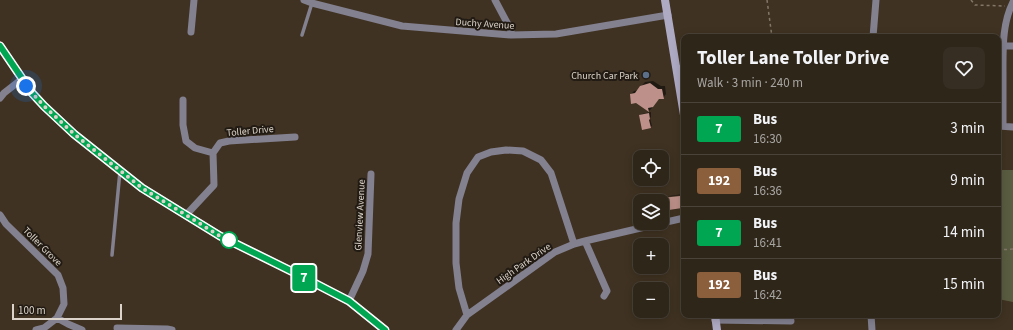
<!DOCTYPE html>
<meta charset="utf-8">
<style>
body{margin:0;font-family:"Source Sans 3",sans-serif;background:#372e23;color:#f1f3f6;height:100vh;display:flex;flex-direction:column;font-size:15px;white-space:nowrap}
*{box-sizing:border-box;margin:0}
p{font-size:13px;color:#a7a5a2}
.icon{flex:none;width:22px;height:22px;fill:none;stroke:currentColor;stroke-width:2;stroke-linecap:round;stroke-linejoin:round}
.map{position:relative;flex:1;overflow:hidden}
.panel{position:absolute;left:681px;top:34px;width:320px;height:284px;display:flex;flex-direction:column;background:#2f261a;border-radius:8px;box-shadow:0 2px 10px #0003,0 0 0 1px #4a4339}
.panel>*{flex:none}
.badge{padding:0 8px;border-radius:3px;font-size:14px;line-height:26px}
.controls{position:absolute;left:633px;top:150px;display:grid;gap:8px}
.controls a{display:grid;place-items:center;width:36px;height:36px;border-radius:8px;background:#2f261a;box-shadow:0 2px 10px #0003,0 0 0 1px #4a4339;font-size:20px}
.scale{position:absolute;left:12px;bottom:10px;width:110px;box-sizing:border-box;padding-left:4px;border:2px solid #dcd4ca;border-top:0;font-size:11px;line-height:14px;white-space:nowrap;color:#dcd4ca;-webkit-text-stroke:3px #211b14;paint-order:stroke}
.you{position:absolute;width:20px;height:20px;margin:-10px;border:3px solid #fff;border-radius:50%;background:#1a73e8;box-shadow:0 0 0 6px #1a73e833}
.map>.badge{position:absolute;translate:-50% -50%;box-shadow:0 0 0 2px #fff}
.round{display:grid;place-items:center;flex:none;width:42px;height:42px;border-radius:8px;background:#372e23}
.head{display:flex;align-items:center;justify-content:space-between;height:68px;padding:0 16px}
h1{font-size:19px;font-weight:700;line-height:30px}
ul{padding:0;list-style:none}
li{display:flex;align-items:center;gap:12px;height:52px;padding:0 16px;border-top:1px solid #4a4339}
li div{flex:1}
li b{display:block;font-size:15px}
li em{font-style:normal}
li .badge{min-width:44px;font-weight:700;text-align:center}
.map>svg:first-child{display:block}
</style>
<div class="map">
<svg width="1013" height="330" viewBox="0 0 1013 330">
<rect width="100%" height="100%" fill="#3f3222"/>
<path fill="#5a5c41" d="M998,170H1013V302L998,299Z"/>
<path fill="#0007" d="M653,81L661,86H665L666,94L663,98H660L652,106V108L649,111L637,102L631,94L634,91L638,90L645,82Z
M651,112V117L650,118L652,126L650,127L640,115L642,114Z
M683,194V195L661,197H662Z
M683,197L684,205L682,207L662,210V201H659V199L660,198V199Z"/>
<path fill="#bd9189" d="M650,83L658,89H662L664,99H659L653,107L648,108L649,112L636,103L631,104L630,94L635,93L640,86Z
M649,113L650,119L649,120L651,128L642,130L639,115Z
M680,196L682,208L662,211V198Z"/>
<g fill="none" stroke-linecap="round" stroke-linejoin="round">
<path stroke="#827769" stroke-width="1.5" stroke-dasharray="3 3" stroke-linecap="butt" d="M767,0L772,37
M971,0L975,5L1005,6
M998,250L1013,249"/>
<path stroke="#838090" stroke-width="3.5" d="M302,35L312,3
M112,255L120,171"/>
<path stroke="#838090" stroke-width="7" d="M304,0L312,3L402,26L511,35L556,34L668,15
M495,0L511,30V35
M191,32L194,0
M873,37L876,0
M998,46H1013
M677,69L684,68
M0,98L4,93L22,79
M183,100V125L186,141L195,148L213,153
M998,126L1013,127
M1003,126C1003,109 1003,91 1003,73C1003,49 1002,24 1013,2
M0,215L6,224L58,275L63,288L64,304L57,318L44,328L36,330
M186,215L214,185L213,153L220,143L229,141L295,137
M662,223L684,218
M585,241L607,291L604,296
M349,301L363,271L368,254L371,174
M467,315L459,288L456,263V223L459,199L467,173L478,157L491,152L506,150L523,151L541,160L551,173L574,244
M871,315L872,330
M57,318L68,324L82,330
M715,320L791,321
M117,328L167,329L172,330
M456,330L467,315L555,252L574,244L585,241L662,223"/>
<path stroke="#afaac4" stroke-width="8" d="M665,0L684,115
M0,46L32,93L44,106L74,134L142,188L220,236L293,272L349,301L385,330
M715,315L717,330"/>
</g>
<g fill="none" stroke-linecap="round" stroke-linejoin="round">
<defs>
<path id="line" d="M0,46L32,93L44,106L74,134L142,188L220,236L293,272L349,301L385,330"/>
</defs>
<use href="#line" stroke="#fff" stroke-width="9"/>
<use href="#line" stroke="#00a651" stroke-width="6"/>
<path stroke="#dcd4ca" stroke-width="4" stroke-dasharray="0 7.2" d="M26,86L32,93L44,106L74,134L142,188L220,236L232,242L229,240"/>
</g>
<circle fill="#5c6f8a" stroke="#211b14" stroke-width="1.5" cx="646" cy="75" r="4"/>
<circle fill="#fff" stroke="#00a651" stroke-width="2" cx="229" cy="240" r="8"/>
<g text-anchor="middle" stroke-width="4" stroke-linejoin="round" paint-order="stroke">
<g font-size="10" fill="#dcd4ca" stroke="#211b14">
<text transform="translate(485 23) rotate(4)" y="4">Duchy Avenue</text>
<text transform="translate(250 130) rotate(-5)" y="4">Toller Drive</text>
<text transform="translate(359 215) rotate(-87)" y="4">Glenview Avenue</text>
<text transform="translate(43 246) rotate(45)" y="4">Toller Grove</text>
<text transform="translate(523 263) rotate(-35)" y="4">High Park Drive</text>
</g>
<g font-size="10" fill="#dcd4ca" stroke="#211b14" text-anchor="end">
<text x="638" y="79">Church Car Park</text>
</g>
</g>
</svg>
<div class="controls">
<a><svg class="icon" aria-label="locate" viewBox="0 0 24 24"><circle cx="12" cy="12" r="6"/><path d="M12 2v4M12 18v4M2 12h4M18 12h4"/></svg></a>
<a><svg class="icon" aria-label="layers" viewBox="0 0 24 24"><path d="M12 4l9 5-9 5-9-5zM3 14l9 5 9-5"/></svg></a>
<a>+</a>
<a>−</a>
</div>
<div class="scale">100 m</div>
<div class="you" style="left:26px;top:86px"></div>
<b class="badge" style="left:304px;top:278px;background:#00a651;color:#fff">7</b>
<section class="panel">
<div class="head"><div><h1>Toller Lane Toller Drive</h1><p>Walk · 3 min · 240 m</p></div><a class="round"><svg class="icon" aria-label="heart" viewBox="0 0 24 24"><path d="M12 20l-8-8c-3-5 5-10 8-4 3-6 11-1 8 4z"/></svg></a></div>
<ul>
<li><span class="badge" style="background:#00a651;color:#fff">7</span><div><b>Bus</b><p>16:30</p></div><em>3 min</em></li>
<li><span class="badge" style="background:#8b5e3c;color:#fff">192</span><div><b>Bus</b><p>16:36</p></div><em>9 min</em></li>
<li><span class="badge" style="background:#00a651;color:#fff">7</span><div><b>Bus</b><p>16:41</p></div><em>14 min</em></li>
<li><span class="badge" style="background:#8b5e3c;color:#fff">192</span><div><b>Bus</b><p>16:42</p></div><em>15 min</em></li>
</ul>
</section>
</div>
